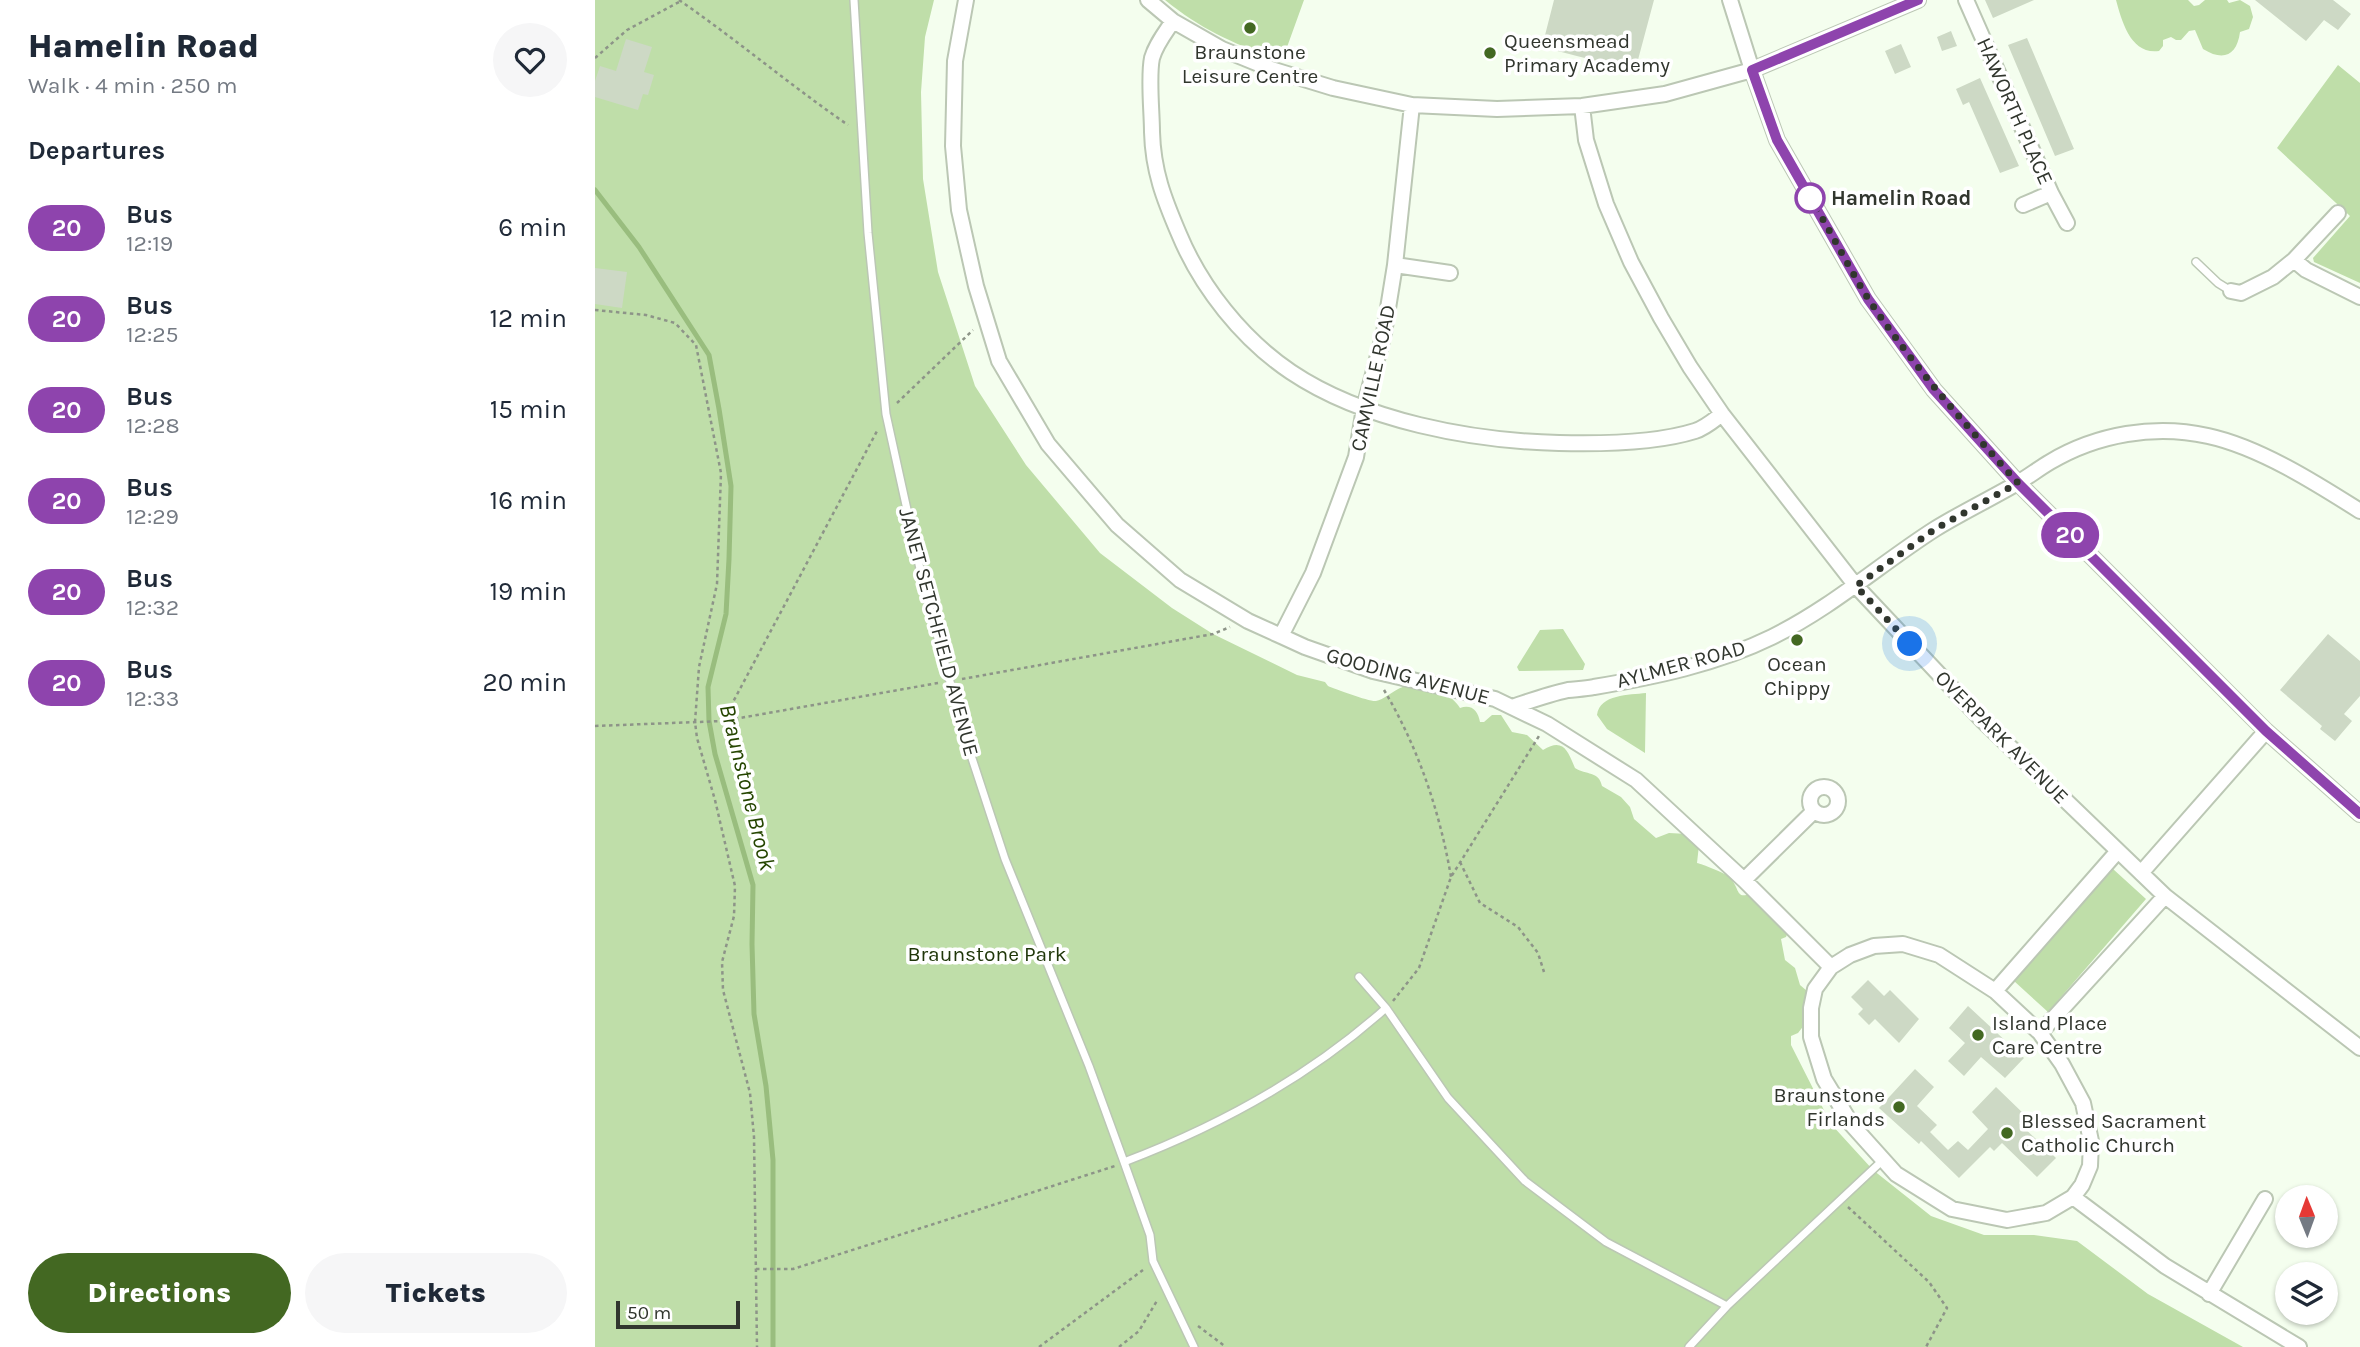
<!DOCTYPE html>
<meta charset="utf-8">
<style>
body{margin:0;font-family:Karla,sans-serif;background:#f6f6f7;color:#1f2937;height:100vh;display:flex;flex-direction:column;font-size:26px;white-space:nowrap}
*{box-sizing:border-box;margin:0}
p{font-size:23px;color:#747a83}
.icon{flex:none;width:38px;height:38px;fill:none;stroke:currentColor;stroke-width:2;stroke-linecap:round;stroke-linejoin:round}
.map{position:relative;flex:1;overflow:hidden}
.details{display:flex;flex-direction:column;background:#fff;width:595px}
.details>*{flex:none}
.badge{padding:0 14px;border-radius:23px;font-size:24px;line-height:46px}
.needle{width:46px;rotate:359deg}
.fabs{position:absolute;left:1680px;top:1185px;display:grid;gap:14px}
.fabs a{display:grid;place-items:center;width:63px;height:63px;border-radius:50%;background:#fff;box-shadow:0 2px 5px #0004;font-size:35px}
.scale{position:absolute;left:21px;bottom:18px;width:124px;box-sizing:border-box;padding-left:7px;border:4px solid #31362e;border-top:0;font-size:19px;line-height:24px;white-space:nowrap;color:#31362e;-webkit-text-stroke:5px #fff;paint-order:stroke}
.you{position:absolute;width:35px;height:35px;margin:-18px;border:5px solid #fff;border-radius:50%;background:#1a73e8;box-shadow:0 0 0 10px #1a73e833}
.map>.badge{position:absolute;translate:-50% -50%;box-shadow:0 0 0 4px #fff}
h2{padding:0 28px;font-size:26px;line-height:63px}
.round{display:grid;place-items:center;flex:none;width:74px;height:74px;border-radius:37px;background:#f6f6f7}
.summary{display:flex;align-items:center;justify-content:space-between;height:119px;padding:0 28px}
h1{font-size:33px;font-weight:800;line-height:52px}
.cta{display:flex;gap:14px;margin-top:auto;padding:14px 28px}
.cta a{flex:1;height:80px;border-radius:42px;background:#436822;color:#fff;font-size:28px;font-weight:800;line-height:80px;text-align:center}
.cta a+a{background:#f6f6f7;color:#1f2937}
ul{padding:0;list-style:none}
li{display:flex;align-items:center;gap:21px;height:91px;padding:0 28px}
li div{flex:1}
li b{display:block;font-size:26px}
li em{font-style:normal}
li .badge{min-width:77px;font-weight:700;text-align:center}
main{display:flex;flex:1;min-height:0}
.map>svg:first-child{display:block}
</style>
<main>
<section class="details">
<div class="summary"><div><h1>Hamelin Road</h1><p>Walk · 4 min · 250 m</p></div><a class="round"><svg class="icon" aria-label="heart" viewBox="0 0 24 24"><path d="M12 20l-8-8c-3-5 5-10 8-4 3-6 11-1 8 4z"/></svg></a></div>
<h2>Departures</h2>
<ul>
<li><span class="badge" style="background:#8e44ad;color:#fff">20</span><div><b>Bus</b><p>12:19</p></div><em>6 min</em></li>
<li><span class="badge" style="background:#8e44ad;color:#fff">20</span><div><b>Bus</b><p>12:25</p></div><em>12 min</em></li>
<li><span class="badge" style="background:#8e44ad;color:#fff">20</span><div><b>Bus</b><p>12:28</p></div><em>15 min</em></li>
<li><span class="badge" style="background:#8e44ad;color:#fff">20</span><div><b>Bus</b><p>12:29</p></div><em>16 min</em></li>
<li><span class="badge" style="background:#8e44ad;color:#fff">20</span><div><b>Bus</b><p>12:32</p></div><em>19 min</em></li>
<li><span class="badge" style="background:#8e44ad;color:#fff">20</span><div><b>Bus</b><p>12:33</p></div><em>20 min</em></li>
</ul>
<div class="cta"><a>Directions</a><a>Tickets</a></div>
</section>
<div class="map">
<svg width="1765" height="1347" viewBox="0 0 1765 1347">
<rect width="100%" height="100%" fill="#f4feee"/>
<path fill="#bfdea9" d="M0,0H339L330,37L326,92L328,179L343,272L380,386L431,465L505,553L577,608L618,634L702,675L730,682L733,686C740,689 775,702 781,701C788,700 798,691 805,688C823,680 855,691 865,708C877,704 883,711 885,722H889L897,715H906L917,732L932,735L948,750C969,737 973,752 980,768C991,775 1004,771 1007,786L1026,797L1035,807L1039,819L1061,838L1074,833L1093,834L1104,845L1102,863C1107,864 1129,873 1133,876C1148,889 1137,905 1166,888L1174,894L1193,932L1191,937L1186,939L1190,960L1200,968L1205,985L1212,991L1218,1004L1217,1015L1203,1033L1196,1036V1045L1236,1124L1278,1170L1336,1216L1389,1235H1439L1482,1241L1553,1294L1648,1347H0Z
M570,0H709L687,61C642,45 608,31 570,0Z
M1521,0H1593L1599,6L1604,5L1610,0H1632L1634,3L1645,0L1655,6L1658,17L1654,29L1645,32C1642,55 1629,62 1608,49L1600,30L1594,31L1586,40H1581L1576,37L1568,40V46L1564,51C1536,55 1527,22 1521,0Z
M1743,65L1765,83V283L1719,262L1718,258L1755,216L1682,148Z
M968,629L990,664L988,670L924,671L922,667L945,630Z
M1051,693L1050,753L1012,729L1002,715C1005,694 1034,695 1051,693Z
M1518,869L1551,899L1453,1012L1419,981Z"/>
<g fill="none" stroke-linecap="round" stroke-linejoin="round">
<path stroke="#99bd7e" stroke-width="5" d="M0,190L44,247L114,355L124,409L136,486L134,559L131,614L113,687L114,721L120,754L158,885L157,944L159,1014L171,1086L178,1160V1347"/>
</g>
<path fill="#cdd9c5" d="M959,0H1059L1040,71L947,47Z
M1390,0H1439L1398,18Z
M1660,0H1738L1756,14L1743,30L1729,20L1711,41Z
M1356,31L1362,46L1347,51L1342,37Z
M1432,38L1479,149L1460,156L1413,45Z
M31,39L57,47L49,72L59,75L53,95L48,94L43,110L0,97V81L5,66L21,71Z
M1306,44L1316,67L1300,74L1290,51Z
M1385,78L1424,166L1405,173L1374,102L1368,105L1361,89Z
M0,268L32,272L27,308L0,304Z
M1733,634L1765,661V696L1749,714L1757,721L1740,741L1725,729L1727,726L1685,690Z
M1273,980L1289,996L1295,990L1324,1019L1304,1043L1280,1019L1274,1025L1263,1014L1268,1009L1256,997Z
M1373,1006L1429,1058L1410,1078L1386,1057L1369,1076L1353,1061L1370,1043L1354,1028Z
M1320,1069L1339,1087L1322,1106L1342,1125L1335,1132L1353,1150L1363,1141L1373,1150L1393,1129L1377,1112L1401,1087L1431,1116L1424,1123L1461,1158L1442,1177L1407,1143L1399,1151L1395,1147L1364,1178L1326,1141L1324,1144L1284,1108Z"/>
<g fill="none" stroke-linecap="round" stroke-linejoin="round">
<defs>
<path id="service" d="M259,0L273,233L291,414L329,587L371,740L410,859L494,1066L529,1162L555,1235L558,1261L599,1347
M1601,262L1623,283L1636,291
M764,977L791,1008L853,1098L930,1181L1011,1242L1132,1306
M529,1162C624,1126 715,1076 791,1008
M1094,1347L1132,1306L1288,1160"/>
<path id="minor" d="M371,0L360,61L358,146L364,210L381,286L404,361L453,444L522,525L585,580L653,621L686,636L710,647L778,671L900,699L952,724L1041,780L1149,880L1236,967
M553,0L578,21L627,49L676,69L738,88L817,105L902,109L987,106L1070,94L1157,70L1323,0
M1135,0L1157,70L1182,140L1273,299L1339,390L1423,483L1671,731L1765,814
M1371,0L1456,193L1428,205
M578,21C570,33 561,44 557,58C553,77 557,112 557,132C558,171 569,199 584,234C606,287 647,339 696,372C769,421 877,441 964,443C1004,444 1062,443 1100,431C1110,428 1119,420 1127,414
M987,106L991,140L1011,204L1036,262L1066,318L1095,367L1127,414L1261,586L1388,721L1570,896L1765,1048
M1456,193L1472,223
M1699,260L1711,270L1765,297
M800,265L855,273
M1636,291L1646,293L1678,277L1699,260L1743,213
M686,636L718,573L761,457L769,408L789,333L800,265L817,105
M917,707C935,701 954,694 973,690C981,689 990,689 999,687C1059,677 1122,664 1177,637C1238,607 1285,564 1340,529C1366,513 1393,500 1419,485C1432,478 1443,469 1455,462C1502,434 1560,424 1613,436C1664,447 1721,483 1765,511
M1215 801a14 14 0 1 1 28 0a14 14 0 1 1-28 0Z
M1546,873L1671,731
M1149,880L1219,811
M1308,944L1344,955L1400,991L1445,1033L1467,1064L1488,1103L1496,1141L1495,1166L1487,1185L1478,1197L1451,1213L1412,1220L1357,1209L1301,1174L1257,1125L1229,1079L1216,1037V1008L1220,989L1236,967L1255,955L1279,946Z
M1400,991L1522,852
M1445,1033L1570,896
M1478,1197L1570,1266L1704,1347
M1614,1294L1670,1199"/>
</defs>
<use href="#service" stroke="#bbc7b4" stroke-width="10"/>
<use href="#minor" stroke="#bbc7b4" stroke-width="18"/>
<path stroke="#8d9488" stroke-width="2.5" stroke-dasharray="3.5 3.5" stroke-linecap="butt" d="M84,0C142,40 195,85 253,125
M0,58L32,30L84,2
M0,310L51,315L80,323L101,345L126,473L122,584L104,667L100,722L102,738L120,800L140,886L139,916L127,962L128,990L155,1093L159,1137L162,1347
M302,403L378,330
M367,679L618,634L635,627
M789,690C823,747 845,812 856,877
M129,719L282,431
M0,726L128,721L343,683
M865,862L885,903L923,927L943,953L949,972
M798,1001L824,968L856,877L944,736
M1253,1207L1334,1282L1352,1308L1331,1347
M161,1269H198L520,1166
M603,1326L631,1347
M444,1347L548,1270
M524,1347L544,1331L563,1299"/>
<use href="#service" stroke="#fff" stroke-width="7"/>
<use href="#minor" stroke="#fff" stroke-width="14"/>
</g>
<g fill="none" stroke-linecap="round" stroke-linejoin="round">
<defs>
<path id="line" d="M1323,0L1157,70L1182,140L1273,299L1339,390L1423,483L1671,731L1765,814"/>
</defs>
<use href="#line" stroke="#fff" stroke-width="16"/>
<use href="#line" stroke="#8e44ad" stroke-width="10"/>
<path stroke="#31362e" stroke-width="7" stroke-dasharray="0 12.6" d="M1215,198C1236,231 1253,267 1274,300C1319,367 1370,424 1423,483L1340,529L1261,586L1315,644"/>
</g>
<g fill="#436822" stroke="#fff" stroke-width="2.5">
<circle cx="655" cy="28" r="7"/>
<circle cx="895" cy="53" r="7"/>
<circle cx="1202" cy="640" r="7"/>
<circle cx="1383" cy="1035" r="7"/>
<circle cx="1304" cy="1107" r="7"/>
<circle cx="1412" cy="1133" r="7"/>
</g>
<circle fill="#fff" stroke="#8e44ad" stroke-width="3.5" cx="1215" cy="198" r="14"/>
<g text-anchor="middle" stroke-width="7" stroke-linejoin="round" paint-order="stroke">
<g font-size="21" fill="#31362e" stroke="#fff" text-anchor="start">
<text x="909" y="48">Queensmead<tspan x="909" dy="24">Primary Academy</tspan></text>
<text x="655" y="59" text-anchor="middle">Braunstone<tspan x="655" dy="24">Leisure Centre</tspan></text>
<text x="1202" y="671" text-anchor="middle">Ocean<tspan x="1202" dy="24">Chippy</tspan></text>
<text x="1397" y="1030">Island Place<tspan x="1397" dy="24">Care Centre</tspan></text>
<text x="1290" y="1102" text-anchor="end">Braunstone<tspan x="1290" dy="24">Firlands</tspan></text>
<text x="1426" y="1128">Blessed Sacrament<tspan x="1426" dy="24">Catholic Church</tspan></text>
</g>
<g font-size="21" fill="#31362e" stroke="#fff">
<text transform="translate(1420 111) rotate(66)" y="7">HAWORTH PLACE</text>
<text transform="translate(778 378) rotate(-78)" y="7">CAMVILLE ROAD</text>
<text transform="translate(344 632) rotate(75)" y="7">JANET SETCHFIELD AVENUE</text>
<text transform="translate(1086 664) rotate(-15)" y="7">AYLMER ROAD</text>
<text transform="translate(813 676) rotate(15)" y="7">GOODING AVENUE</text>
<text transform="translate(1407 737) rotate(45)" y="7">OVERPARK AVENUE</text>
</g>
<g font-size="21" font-weight="bold" fill="#31362e" stroke="#fff" text-anchor="start">
<text x="1236" y="205">Hamelin Road</text>
</g>
<g font-size="21" fill="#20370a" stroke="#fff">
<text x="392" y="961">Braunstone Park</text>
</g>
<g font-size="23" font-style="italic" fill="#254500" stroke="#fff">
<text transform="translate(153 787) rotate(76)" y="8">Braunstone Brook</text>
</g>
</g>
</svg>
<div class="fabs">
<a><svg class="needle" viewBox="-14 -14 28 28"><path d="M0-13l5 13h-10z" fill="#e53935"/><path d="M0 13l5-13h-10z" fill="#747a83"/></svg></a>
<a><svg class="icon" aria-label="layers" viewBox="0 0 24 24"><path d="M12 4l9 5-9 5-9-5zM3 14l9 5 9-5"/></svg></a>
</div>
<div class="scale">50 m</div>
<div class="you" style="left:1315px;top:644px"></div>
<b class="badge" style="left:1475px;top:535px;background:#8e44ad;color:#fff">20</b>
</div>
</main>
